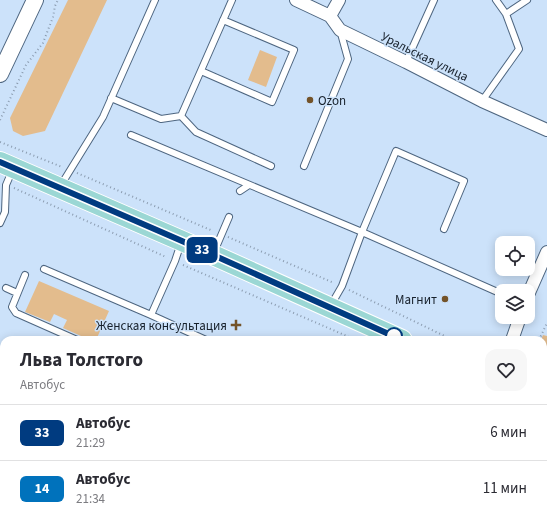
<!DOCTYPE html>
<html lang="ru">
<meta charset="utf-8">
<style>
body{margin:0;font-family:"Source Sans 3",sans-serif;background:#f7f7f7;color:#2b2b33;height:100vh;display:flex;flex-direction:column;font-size:15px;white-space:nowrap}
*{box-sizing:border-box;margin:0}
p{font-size:13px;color:#7c7c81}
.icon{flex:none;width:22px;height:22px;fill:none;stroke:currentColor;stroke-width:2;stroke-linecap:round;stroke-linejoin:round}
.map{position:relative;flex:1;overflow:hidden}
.sheet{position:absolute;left:0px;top:336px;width:547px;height:188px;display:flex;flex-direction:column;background:#fff;border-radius:12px 12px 0 0;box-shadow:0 2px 10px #0003}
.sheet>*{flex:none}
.badge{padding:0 8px;border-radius:6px;font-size:14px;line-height:26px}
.buttons{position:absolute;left:495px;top:236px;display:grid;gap:8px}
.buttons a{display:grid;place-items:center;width:40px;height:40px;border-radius:8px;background:#fff;box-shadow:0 2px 10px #0003;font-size:20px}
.map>.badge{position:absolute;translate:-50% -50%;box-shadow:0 0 0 2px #fff}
.round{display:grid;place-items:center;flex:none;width:42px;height:42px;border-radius:12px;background:#f7f7f7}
.head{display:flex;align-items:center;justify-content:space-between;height:68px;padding:0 20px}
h1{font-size:19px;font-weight:700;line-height:30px}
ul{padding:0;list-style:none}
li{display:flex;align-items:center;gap:12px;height:56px;padding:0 20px;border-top:1px solid #e1e1e2}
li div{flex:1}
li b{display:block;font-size:15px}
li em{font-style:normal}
li .badge{min-width:44px;font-weight:700;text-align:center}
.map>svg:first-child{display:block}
</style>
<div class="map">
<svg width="547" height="524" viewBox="0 0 547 524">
<rect width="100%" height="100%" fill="#cce2fa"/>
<path fill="#e3bc8d" d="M68,0H107L45,131L23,136L13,131L10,118Z
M260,50L277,57L266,87L248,80Z
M39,281L109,311L96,340H90L63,328L67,320L54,314L50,322L25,312Z
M543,335L547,336V362L543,363V340H541Z"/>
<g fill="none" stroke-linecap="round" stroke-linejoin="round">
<defs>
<path id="service" d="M506,14L527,0
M406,62L434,0
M201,71L272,102L294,50L223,20
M111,98L161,119L181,116L232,0
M482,101L519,49L506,14L496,0
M181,116L196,132L271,166
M131,135L362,232L502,294
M304,166L348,59L340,30
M61,185L103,117L155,0
M240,191L249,185
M0,223L5,212L6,185L12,171
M181,243L175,261L151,315L206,340
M214,252L229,217
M44,269L151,315
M25,275L12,307L16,313L77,340
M6,288L17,293
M331,305L342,286L362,232L396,151L464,181L444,229"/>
<path id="minor" d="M296,0L330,16L340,30L406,62L482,101L547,130
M330,16L339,0
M528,295L547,252
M512,340L520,317"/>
<path id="tertiary" d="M0,74L35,0"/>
<path id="primary" d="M0,162L182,241L402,340
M0,395L4,397
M297,520L307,524
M443,524L445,520"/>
</defs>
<use href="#service" stroke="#4e6680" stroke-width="8"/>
<use href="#minor" stroke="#4e6680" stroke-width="14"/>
<use href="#tertiary" stroke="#4e6680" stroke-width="18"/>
<use href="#primary" stroke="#fff" stroke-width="22"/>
<path stroke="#8b9cb0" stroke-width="2" stroke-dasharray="1 3" stroke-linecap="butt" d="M0,120L26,65L43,43L53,17L55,6L58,0
M0,142L62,167
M77,173L213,231
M14,188L166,257
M228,237L334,283
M183,265L356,340
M349,290L453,340
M539,340L547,323
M0,366L4,367
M543,368L547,366
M0,372L4,374
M543,383L547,385
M543,409L547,411
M0,420L4,422
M543,432L547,434
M235,520L244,524
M350,520L359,524
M355,520L364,524"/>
<use href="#service" stroke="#fff" stroke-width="6"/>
<use href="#minor" stroke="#fff" stroke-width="12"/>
<use href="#tertiary" stroke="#fff" stroke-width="16"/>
<use href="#primary" stroke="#9bd7d4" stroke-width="20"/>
</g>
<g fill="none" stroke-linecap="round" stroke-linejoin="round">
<defs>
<path id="line" d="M0,162L182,241L402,340"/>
</defs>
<use href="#line" stroke="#fff" stroke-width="9"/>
<use href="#line" stroke="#003b80" stroke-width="6"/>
</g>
<g fill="#735329" stroke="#cce2fa" stroke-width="1.5">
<circle cx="310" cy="100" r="4"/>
<circle cx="445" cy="299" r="4"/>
<path d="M234 319h4v4h4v4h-4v4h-4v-4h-4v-4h4z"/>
</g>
<circle fill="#fff" stroke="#003b80" stroke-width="2" cx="394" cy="336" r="8"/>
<g text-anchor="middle" stroke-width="3" stroke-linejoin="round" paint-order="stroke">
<g font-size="13" fill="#17212c" stroke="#cce2fa">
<text transform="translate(425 56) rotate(26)" y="5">Уральская улица</text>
</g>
<g font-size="13" fill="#17212c" stroke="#cce2fa" text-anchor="end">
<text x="318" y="105" text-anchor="start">Ozon</text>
<text x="437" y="304">Магнит</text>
<text x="227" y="330">Женская консультация</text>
</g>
</g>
</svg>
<div class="buttons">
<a><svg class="icon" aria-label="locate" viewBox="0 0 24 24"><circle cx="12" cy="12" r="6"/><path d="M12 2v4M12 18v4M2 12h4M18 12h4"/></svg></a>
<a><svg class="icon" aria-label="layers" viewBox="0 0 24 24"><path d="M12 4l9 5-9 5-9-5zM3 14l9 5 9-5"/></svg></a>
</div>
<b class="badge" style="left:202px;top:250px;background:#003b80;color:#fff">33</b>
<section class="sheet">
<div class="head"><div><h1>Льва Толстого</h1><p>Автобус</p></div><a class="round"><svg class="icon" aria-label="heart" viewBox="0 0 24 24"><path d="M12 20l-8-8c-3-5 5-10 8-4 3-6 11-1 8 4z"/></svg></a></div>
<ul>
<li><span class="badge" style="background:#003b80;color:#fff">33</span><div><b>Автобус</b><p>21:29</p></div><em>6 мин</em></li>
<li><span class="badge" style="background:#0072bc;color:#fff">14</span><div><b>Автобус</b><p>21:34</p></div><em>11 мин</em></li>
</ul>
</section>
</div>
